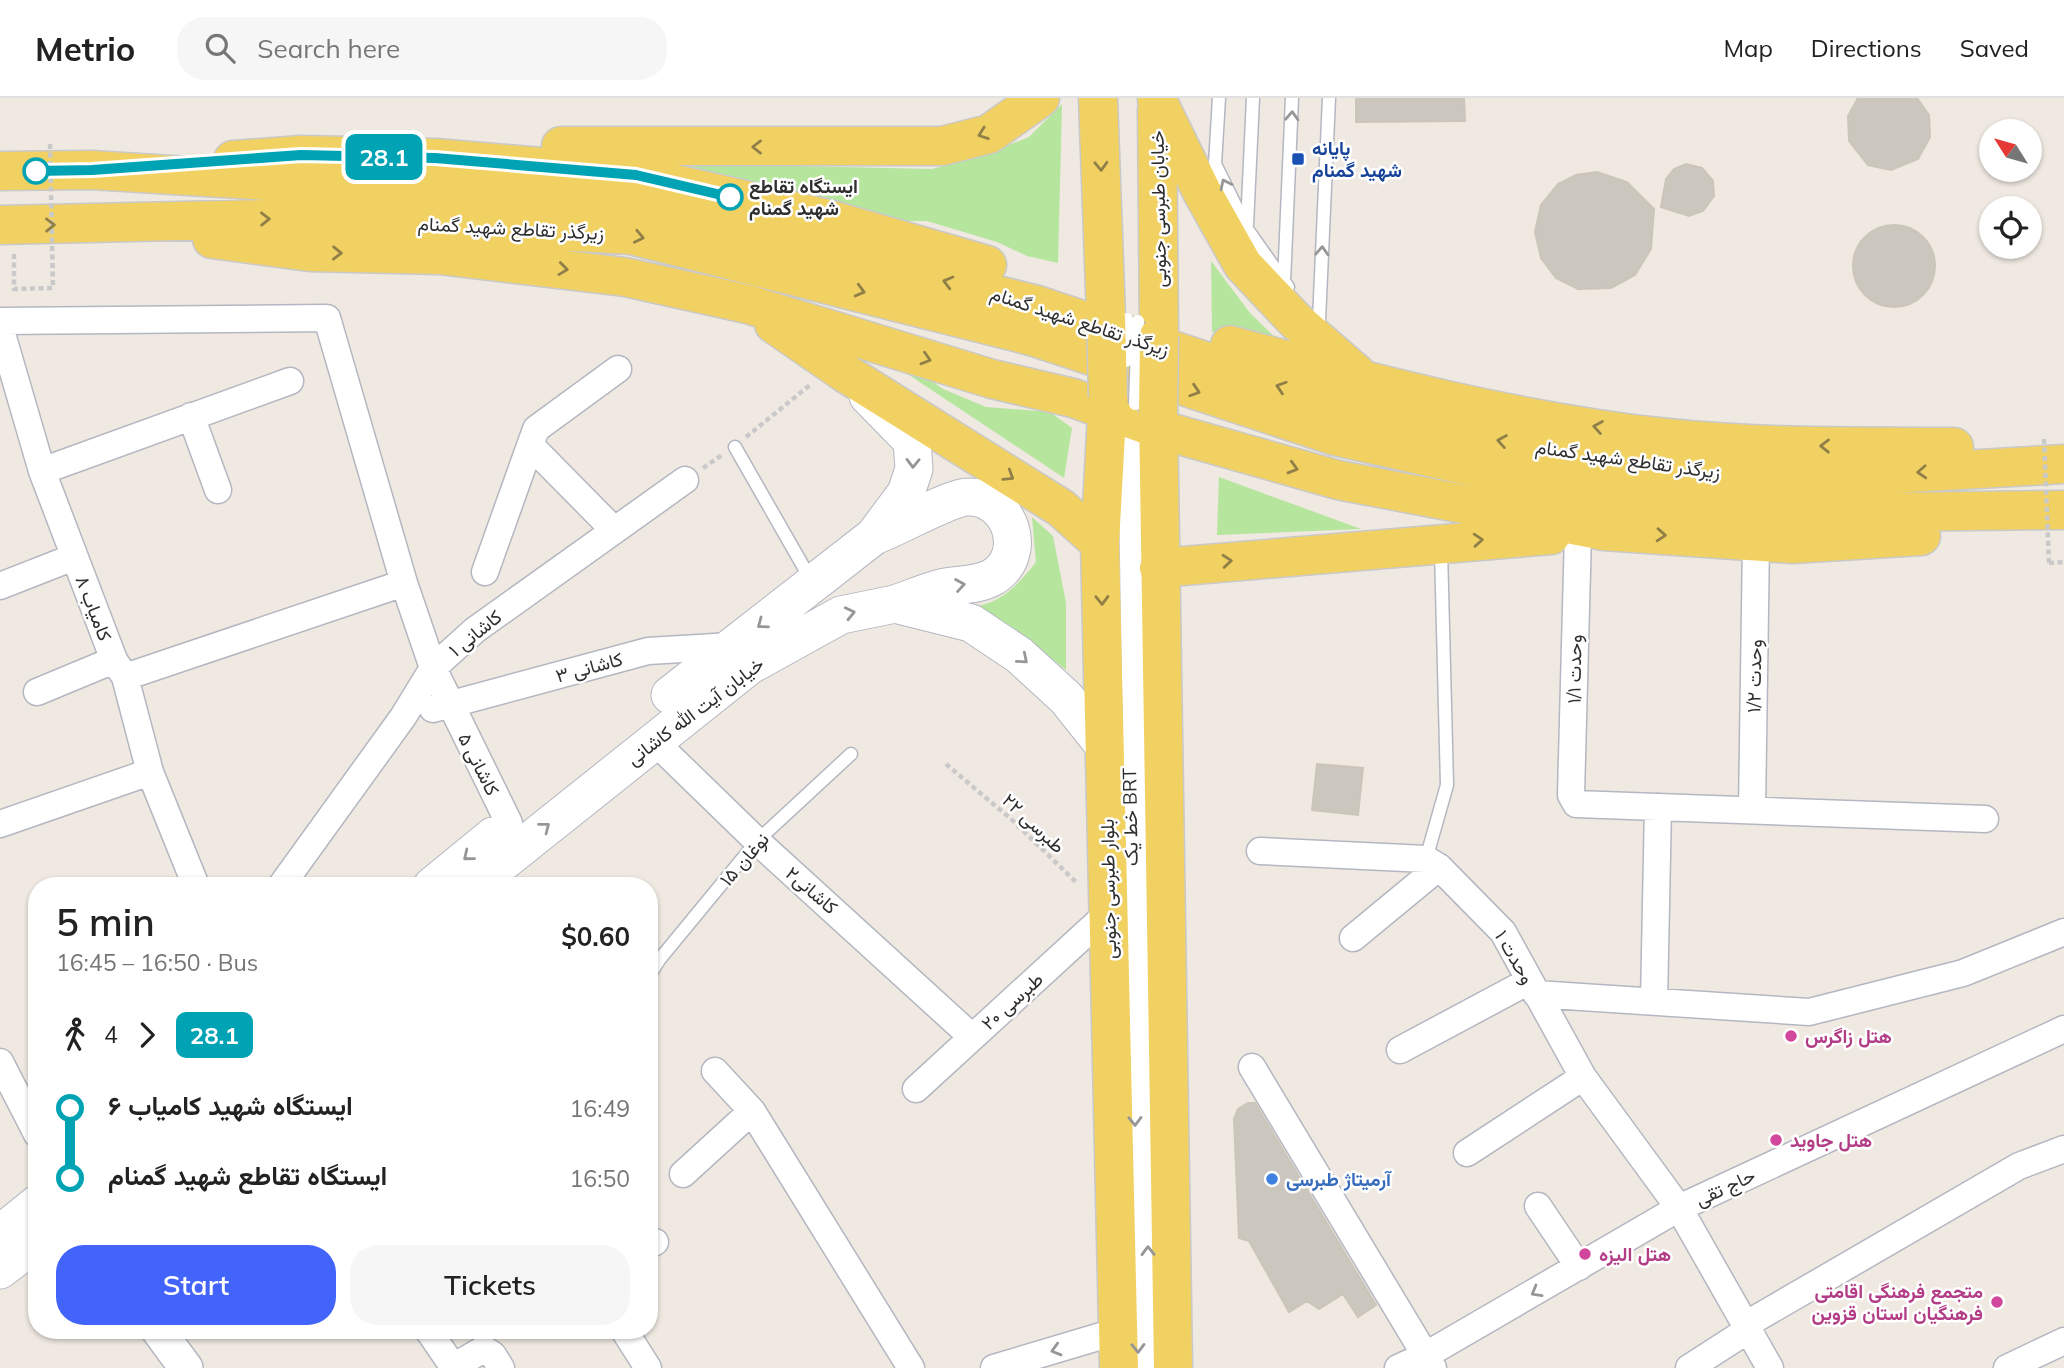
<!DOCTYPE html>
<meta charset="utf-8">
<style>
body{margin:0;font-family:Mulish,Vazirmatn,sans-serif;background:#f6f6f6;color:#222;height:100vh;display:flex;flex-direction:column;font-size:26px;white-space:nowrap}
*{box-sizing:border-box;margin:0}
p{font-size:23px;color:#767676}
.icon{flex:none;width:38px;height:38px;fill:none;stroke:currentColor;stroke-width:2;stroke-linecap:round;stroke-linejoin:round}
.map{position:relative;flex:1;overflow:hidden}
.drawer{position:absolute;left:28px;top:779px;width:630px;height:462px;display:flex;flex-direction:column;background:#fff;border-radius:28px;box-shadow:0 2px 5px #0004}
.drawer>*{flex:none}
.badge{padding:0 14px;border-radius:10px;font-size:24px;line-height:46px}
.needle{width:46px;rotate:307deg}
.tools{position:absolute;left:1979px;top:21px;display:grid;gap:14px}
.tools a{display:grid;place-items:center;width:63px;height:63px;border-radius:50%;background:#fff;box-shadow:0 2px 5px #0004;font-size:35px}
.map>.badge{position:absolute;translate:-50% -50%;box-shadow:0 0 0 4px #fff}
.legs{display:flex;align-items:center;gap:10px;height:77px;padding:0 28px;font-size:23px}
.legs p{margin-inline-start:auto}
.summary{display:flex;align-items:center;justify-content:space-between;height:119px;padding:0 28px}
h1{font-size:38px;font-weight:600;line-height:52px}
.action{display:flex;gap:14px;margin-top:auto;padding:14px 28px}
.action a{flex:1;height:80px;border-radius:28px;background:#4264fb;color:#fff;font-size:28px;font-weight:600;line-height:80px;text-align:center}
.action a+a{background:#f6f6f6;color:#222}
ul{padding:0 28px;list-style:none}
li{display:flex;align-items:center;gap:24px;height:70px;font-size:26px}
li i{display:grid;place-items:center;width:10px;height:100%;margin:0 9px;background:currentColor}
li i::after{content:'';width:18px;height:18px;margin:-9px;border:5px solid;border-radius:50%;background:#fff}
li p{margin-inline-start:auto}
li:first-child i{background:linear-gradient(#0000 50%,currentColor 0)}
li:last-child i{background:linear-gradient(currentColor 50%,#0000 0)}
header{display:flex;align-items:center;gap:42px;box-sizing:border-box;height:98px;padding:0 35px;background:#fff;border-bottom:2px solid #e0e0e0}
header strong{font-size:33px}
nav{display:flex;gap:38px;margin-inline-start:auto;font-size:24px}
.search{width:490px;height:63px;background:#f6f6f6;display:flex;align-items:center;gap:18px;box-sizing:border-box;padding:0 24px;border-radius:28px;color:#767676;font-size:26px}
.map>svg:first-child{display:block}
</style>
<header>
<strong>Metrio</strong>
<div class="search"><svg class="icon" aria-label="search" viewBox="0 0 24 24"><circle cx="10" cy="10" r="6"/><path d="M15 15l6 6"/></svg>Search here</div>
<nav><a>Map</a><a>Directions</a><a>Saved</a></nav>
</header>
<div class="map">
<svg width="2064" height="1270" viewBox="0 0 2064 1270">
<rect width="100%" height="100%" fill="#efe9e1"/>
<path fill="#b6e59e" d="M1062,6L1058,165L1027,158L997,144L927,123H893L697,70L668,65L932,71L981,58L1029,39Z
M1211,163L1250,215L1291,255L1212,234Z
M908,266L943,291L986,309L1050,314L1072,330L1064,380L897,269Z
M1219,379L1361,431L1217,437Z
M1032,419L1053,438L1066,505V572L1009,527L973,509C1002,505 1019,486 1036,464Z"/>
<path fill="#cbc7bf" stroke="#cbc5ba" stroke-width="2" d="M1356,0H1464L1465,23L1356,24Z
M1858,0H1917L1929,17L1930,39L1918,61L1891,72L1868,67L1849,43L1848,18Z
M1686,66L1702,70L1713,83L1714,98L1703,113L1689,118L1661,109L1666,81L1674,71Z
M1597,74L1627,84L1654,111L1651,151L1635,177L1611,190L1578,191L1556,180L1541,160L1535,134L1541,107L1558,86L1576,77Z
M1853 168a41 41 0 1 1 82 0a41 41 0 1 1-82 0Z
M1317,666L1363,670L1358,717L1312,712Z
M1248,1005H1255L1376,1207L1358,1219L1343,1196L1319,1211L1307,1203L1289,1214L1249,1143L1239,1140L1234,1021L1238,1011Z"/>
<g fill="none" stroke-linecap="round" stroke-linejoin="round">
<defs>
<path id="service" d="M1219,0L1215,66L1247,131L1288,189
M1247,127L1253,0
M1284,184L1292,0
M1319,222L1329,0
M1134,329L1150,1270
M1124,332L1139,1270
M735,349L811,482
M1426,761L1447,687L1441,452
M649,878L659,862L757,743L851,656"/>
<path id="minor" d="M0,223L327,220L404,485L433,570L509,725
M0,229L42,373L114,562L125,579L150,674L196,788
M191,318L218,392
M532,349L613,431
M42,373L290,283
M1578,435L1571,697L1576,706L1985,721
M485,474L536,331L618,271
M0,488L74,459
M125,579L404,485
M37,594L114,562
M433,611L648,553L732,548
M654,643L757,743L972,939
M1752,712L1756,444
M0,726L150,674
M1260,753L1426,761L1439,769L1503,834L1583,979L1679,1110L1770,1270
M281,788L403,619L433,570L475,532L685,382
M1353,840L1439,769
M1536,896L1809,914L1963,875L2064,834
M1654,903L1658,709
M1400,952L1529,883
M0,964L37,1036
M1252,969L1433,1270
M715,973L752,1013L911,1270
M916,991L1108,815
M1467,1055L1583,979
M683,1076L752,1013
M1538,1108L1579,1169
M649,1147L655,1144
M1745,1227L2019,1068L2064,1051
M428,1232L450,1264L460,1265L484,1251L493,1257L501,1270
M624,1232L648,1270
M994,1270L1118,1233
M1398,1270L1426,1257L1679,1110L2064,931
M1689,1270L1748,1232
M2007,1270L2064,1243"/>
<path id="tertiary" d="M158,1232L186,1270"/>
<path id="secondary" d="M874,438C896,430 951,399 968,399C1010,398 1030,456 993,479C977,488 958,486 941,490C925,494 910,501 895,506
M670,597L874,438L906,395L914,371L912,343L868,298
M432,788L493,738
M473,788L749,568L841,517L895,506L971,525L1019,557L1066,600L1105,649
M0,1136L37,1106
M0,1172L37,1144"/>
<path id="primary" d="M1098,0L1106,219
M1157,2L1202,94L1243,167L1296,223L1357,276
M1157,12L1159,238
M561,48H942L989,36L1040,0
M233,62L301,57L435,60L636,77L828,121L987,167
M0,73L92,72L635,106L1037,207L1340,308L1438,331L1665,370L1792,382L2064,366
M0,127L308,120L631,137L1031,238L1335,338L1526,381L1658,404L1793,415L2064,412
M212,141L310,154L439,157L625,179L747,206L992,281L1073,300L1158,331L1338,382L1604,433L1793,446L1921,438
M774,226L845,275L1061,410L1100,445
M1230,247C1374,286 1518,324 1667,340C1762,350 1858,348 1954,349
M1108,299L1100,445L1119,1270
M1158,315L1173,1270
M1159,470L1551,437"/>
</defs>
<use href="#service" stroke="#b4b7c1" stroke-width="15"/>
<use href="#minor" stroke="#b4b7c1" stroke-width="29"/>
<use href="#tertiary" stroke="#b4b7c1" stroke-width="36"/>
<use href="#secondary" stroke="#b4b7c1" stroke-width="39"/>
<use href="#primary" stroke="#c9c9c9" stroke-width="41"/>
<path stroke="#c9c9c9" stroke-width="4.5" stroke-dasharray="5 3.5" stroke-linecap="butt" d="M14,156V191L53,190
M746,339L810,287
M703,370L722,357
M2049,465L2064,464
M946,666L1011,721L1077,785"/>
<use href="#service" stroke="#fff" stroke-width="12"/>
<use href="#minor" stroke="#fff" stroke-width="26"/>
<use href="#tertiary" stroke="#fff" stroke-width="33"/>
<use href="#secondary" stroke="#fff" stroke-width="37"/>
<use href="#primary" stroke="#f2d163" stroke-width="38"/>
<defs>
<path id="service-bridge" d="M1126,263L1127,221
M1135,306L1138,223"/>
<path id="primary-bridge" d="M1106,219L1108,299
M1158,315L1159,238"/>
</defs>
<use href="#service-bridge" stroke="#b4b7c1" stroke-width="15" stroke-linecap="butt"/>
<use href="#primary-bridge" stroke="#c9c9c9" stroke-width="41" stroke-linecap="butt"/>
<path stroke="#c9c9c9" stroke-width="4.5" stroke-dasharray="5 3.5" stroke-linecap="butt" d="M50,46L53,190
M2044,341L2049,465"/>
<use href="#service-bridge" stroke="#fff" stroke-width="12"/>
<use href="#primary-bridge" stroke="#f2d163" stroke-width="38"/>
</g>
<defs><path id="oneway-chevron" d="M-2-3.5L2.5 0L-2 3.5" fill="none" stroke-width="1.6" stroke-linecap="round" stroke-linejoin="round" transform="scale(1.75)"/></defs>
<g stroke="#969696">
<use href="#oneway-chevron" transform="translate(1292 18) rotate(-87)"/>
<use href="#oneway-chevron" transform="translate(1225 86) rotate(-116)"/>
<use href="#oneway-chevron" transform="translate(1322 153) rotate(-87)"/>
<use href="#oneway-chevron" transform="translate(913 365) rotate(91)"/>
<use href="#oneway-chevron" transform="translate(960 487) rotate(-9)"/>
<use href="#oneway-chevron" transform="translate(850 515) rotate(-13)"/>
<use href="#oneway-chevron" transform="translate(762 526) rotate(143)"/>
<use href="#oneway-chevron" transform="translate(1023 561) rotate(40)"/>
<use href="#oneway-chevron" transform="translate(545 729) rotate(-38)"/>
<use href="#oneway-chevron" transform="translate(468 758) rotate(141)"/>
<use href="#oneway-chevron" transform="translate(1135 1023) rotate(89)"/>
<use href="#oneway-chevron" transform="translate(1148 1153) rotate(-91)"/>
<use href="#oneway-chevron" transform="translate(1536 1194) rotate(150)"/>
<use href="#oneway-chevron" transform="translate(1138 1250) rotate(89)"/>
<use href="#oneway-chevron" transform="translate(1056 1252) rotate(164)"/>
</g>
<g stroke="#908048">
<use href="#oneway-chevron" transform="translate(983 36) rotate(160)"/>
<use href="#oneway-chevron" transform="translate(757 49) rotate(-180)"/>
<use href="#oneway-chevron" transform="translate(1101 68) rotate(88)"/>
<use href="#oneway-chevron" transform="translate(265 121) rotate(-1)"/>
<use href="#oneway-chevron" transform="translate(50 127) rotate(-1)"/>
<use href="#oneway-chevron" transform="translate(639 139) rotate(12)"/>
<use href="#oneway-chevron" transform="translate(337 155) rotate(1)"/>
<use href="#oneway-chevron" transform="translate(563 171) rotate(7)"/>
<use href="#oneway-chevron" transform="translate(948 184) rotate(-165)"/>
<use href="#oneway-chevron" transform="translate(860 193) rotate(15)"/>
<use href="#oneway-chevron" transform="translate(926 261) rotate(17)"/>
<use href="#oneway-chevron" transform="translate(1281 289) rotate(-162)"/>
<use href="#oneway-chevron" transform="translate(1195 293) rotate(18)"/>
<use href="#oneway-chevron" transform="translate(1598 329) rotate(-171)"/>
<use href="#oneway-chevron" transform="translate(1502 343) rotate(-170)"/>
<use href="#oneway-chevron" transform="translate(1825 348) rotate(-179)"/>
<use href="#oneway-chevron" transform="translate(1293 370) rotate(16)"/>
<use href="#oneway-chevron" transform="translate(1922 374) rotate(177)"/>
<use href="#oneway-chevron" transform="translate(1009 378) rotate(32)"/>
<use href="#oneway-chevron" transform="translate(1661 437) rotate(4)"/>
<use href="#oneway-chevron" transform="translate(1478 442) rotate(-4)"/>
<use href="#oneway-chevron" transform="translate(1227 463) rotate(-5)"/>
<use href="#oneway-chevron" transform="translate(1102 502) rotate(89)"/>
</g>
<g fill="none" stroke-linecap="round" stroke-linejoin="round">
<defs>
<path id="line-1" d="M36,73L92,72L301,57L435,60L636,77L730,99"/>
</defs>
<use href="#line-1" stroke="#fff" stroke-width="16"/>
<use href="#line-1" stroke="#00a3b4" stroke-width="10"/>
</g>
<rect fill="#1a4fb4" stroke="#fff" stroke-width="2.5" x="1291" y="54" width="14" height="14" rx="3.5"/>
<g fill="#fff" stroke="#00a3b4" stroke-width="3.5">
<circle cx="36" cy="73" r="12"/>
<circle cx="730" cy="99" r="12"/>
</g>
<g fill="#d1479c" stroke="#fff" stroke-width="2.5">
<circle cx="1791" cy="938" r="7"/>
<circle cx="1776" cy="1042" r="7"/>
<circle cx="1585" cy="1156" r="7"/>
<circle cx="1997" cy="1204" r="7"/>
</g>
<circle fill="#3f7fe0" stroke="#fff" stroke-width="2.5" cx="1272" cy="1081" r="7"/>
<g text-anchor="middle" stroke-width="5" stroke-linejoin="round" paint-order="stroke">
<g font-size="19" font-weight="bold" fill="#164399" stroke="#fff" text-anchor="start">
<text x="1312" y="57">پایانه<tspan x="1312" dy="22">شهید گمنام</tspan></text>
</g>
<g font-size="19" font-weight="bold" fill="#2e2e2e" stroke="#fff" text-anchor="start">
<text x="749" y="95">ایستگاه تقاطع<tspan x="749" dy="22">شهید گمنام</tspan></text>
</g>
<g font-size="19" fill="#2e2e2e" stroke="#fff">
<text transform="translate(1158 111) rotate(-91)" y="7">خیابان طبرسی جنوبی</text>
<text transform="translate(511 130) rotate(3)" y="7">زیرگذر تقاطع شهید گمنام</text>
<text transform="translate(1080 223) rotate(18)" y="7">زیرگذر تقاطع شهید گمنام</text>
<text transform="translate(1628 361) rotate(8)" y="7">زیرگذر تقاطع شهید گمنام</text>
<text transform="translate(94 510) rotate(69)" y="7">کامیاب ۸</text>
<text transform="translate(475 535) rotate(-39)" y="7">کاشانی ۱</text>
<text transform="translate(589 569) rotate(-15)" y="7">کاشانی ۳</text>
<text transform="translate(1574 571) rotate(-89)" y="7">وحدت ۱/۱</text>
<text transform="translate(1754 578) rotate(-89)" y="7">وحدت ۱/۲</text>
<text transform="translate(695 613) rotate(-37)" y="7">خیابان آیت الله کاشانی</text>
<text transform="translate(479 666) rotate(63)" y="7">کاشانی ۵</text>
<text transform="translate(1130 719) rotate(-91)" y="7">خط یک BRT</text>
<text transform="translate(1034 725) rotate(43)" y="7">طبرسی ۲۲</text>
<text transform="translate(744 761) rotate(-49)" y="7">نوغان ۱۵</text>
<text transform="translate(1108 791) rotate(-91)" y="7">بلوار طبرسی جنوبی</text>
<text transform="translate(812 792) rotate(41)" y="7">کاشانی۲</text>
<text transform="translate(1515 859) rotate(60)" y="7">وحدت ۱</text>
<text transform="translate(1012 903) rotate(-42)" y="7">طبرسی ۲۰</text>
<text transform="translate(1725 1089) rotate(-25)" y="7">حاج تقی</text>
</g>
<g font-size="19" font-weight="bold" fill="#b23c85" stroke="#fff" text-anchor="start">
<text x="1805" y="945">هتل زاگرس</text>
<text x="1790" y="1049">هتل جاوید</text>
<text x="1599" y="1163">هتل الیزه</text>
<text x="1983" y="1200" text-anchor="end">متجمع فرهنگی اقامتی<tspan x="1983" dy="22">فرهنگیان استان قزوین</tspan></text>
</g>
<g font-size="19" font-weight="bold" fill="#366cbe" stroke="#fff" text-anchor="start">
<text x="1286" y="1088">آرمیتاژ طبرسی</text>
</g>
</g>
</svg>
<div class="tools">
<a><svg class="needle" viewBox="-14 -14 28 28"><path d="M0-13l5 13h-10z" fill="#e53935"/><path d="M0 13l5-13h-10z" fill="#767676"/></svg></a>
<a><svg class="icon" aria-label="locate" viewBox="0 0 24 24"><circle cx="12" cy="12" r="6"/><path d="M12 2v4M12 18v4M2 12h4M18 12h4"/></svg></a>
</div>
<b class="badge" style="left:384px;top:59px;background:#00a3b4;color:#fff">28.1</b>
<section class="drawer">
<div class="summary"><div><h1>5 min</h1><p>16:45 – 16:50 · Bus</p></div><b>$0.60</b></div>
<div class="legs"><svg class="icon" aria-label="walk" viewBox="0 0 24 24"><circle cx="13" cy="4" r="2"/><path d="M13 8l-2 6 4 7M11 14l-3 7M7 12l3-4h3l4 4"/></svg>4<svg class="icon" aria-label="forward" viewBox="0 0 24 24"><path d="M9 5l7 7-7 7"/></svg><b class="badge" style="background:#00a3b4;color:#fff">28.1</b></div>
<ul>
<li><i style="color:#00a3b4"></i><b>ایستگاه شهید کامیاب ۶</b><p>16:49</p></li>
<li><i style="color:#00a3b4"></i><b>ایستگاه تقاطع شهید گمنام</b><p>16:50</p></li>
</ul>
<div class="action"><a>Start</a><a>Tickets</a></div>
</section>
</div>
